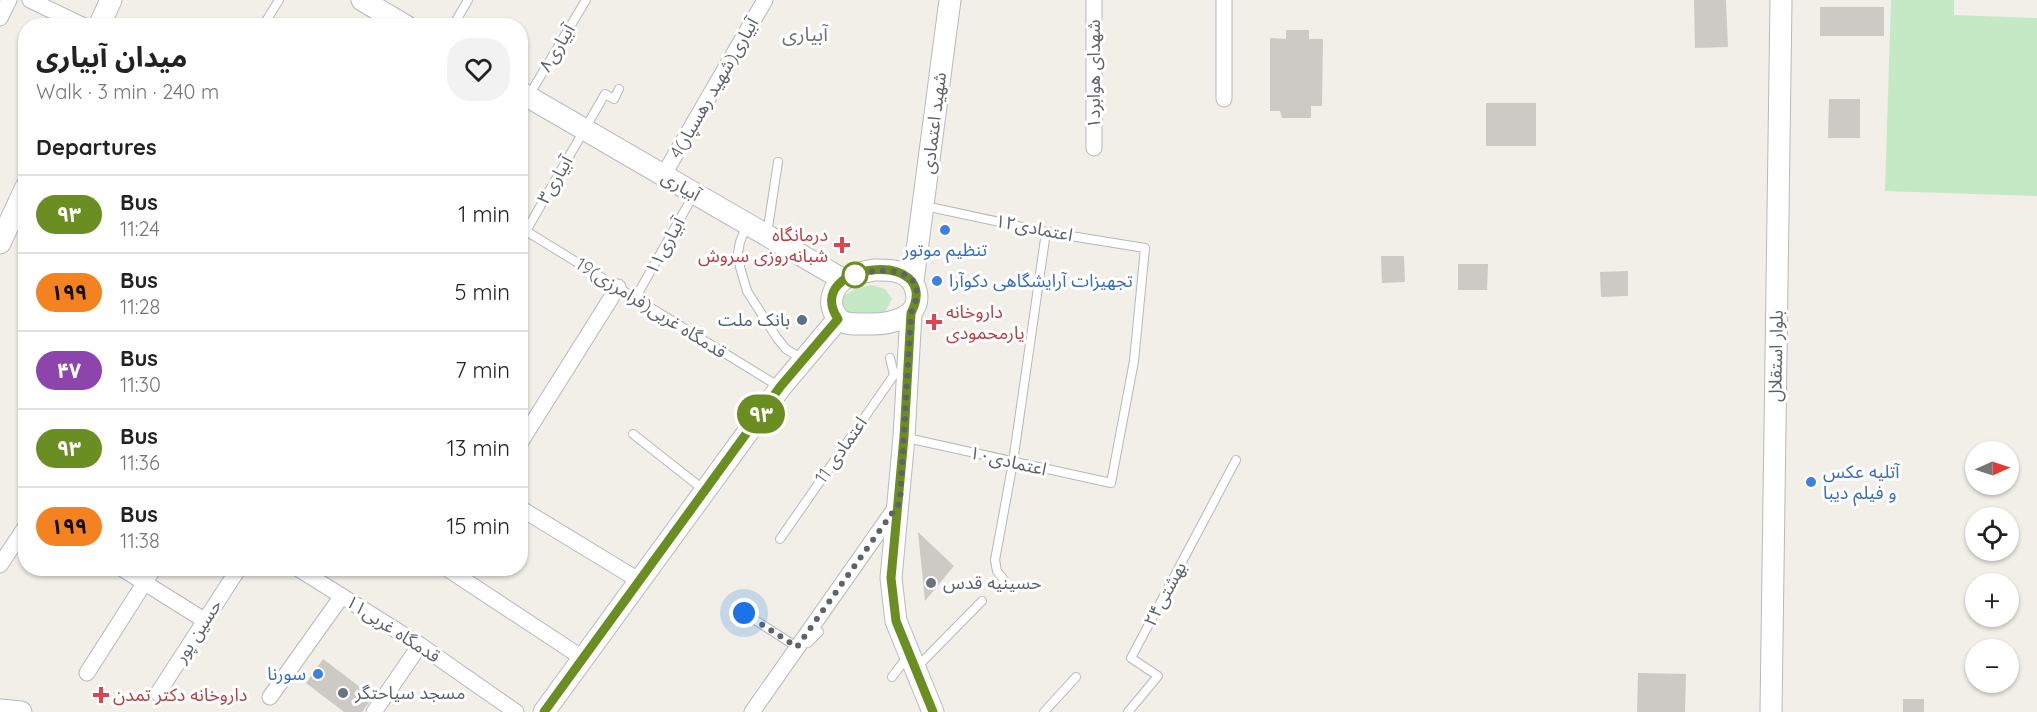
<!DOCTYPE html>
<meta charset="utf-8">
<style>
body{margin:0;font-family:Quicksand,"Noto Sans Arabic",sans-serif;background:#f2f2f2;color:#222;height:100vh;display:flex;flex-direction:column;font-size:22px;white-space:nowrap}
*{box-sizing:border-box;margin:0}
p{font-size:20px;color:#767676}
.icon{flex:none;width:33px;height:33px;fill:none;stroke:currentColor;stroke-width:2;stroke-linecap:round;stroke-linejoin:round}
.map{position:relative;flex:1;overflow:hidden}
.details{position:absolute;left:18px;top:18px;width:510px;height:558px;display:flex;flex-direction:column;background:#fff;border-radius:24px;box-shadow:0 2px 4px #0004}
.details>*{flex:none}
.badge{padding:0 12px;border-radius:20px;font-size:21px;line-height:39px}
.needle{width:39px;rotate:87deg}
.tools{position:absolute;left:1965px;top:441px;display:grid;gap:12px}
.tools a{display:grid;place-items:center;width:54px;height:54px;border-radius:50%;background:#fff;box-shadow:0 2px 4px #0004;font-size:30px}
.you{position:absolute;width:30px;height:30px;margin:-15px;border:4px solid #fff;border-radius:50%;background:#1a73e8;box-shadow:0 0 0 9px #1a73e833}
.map>.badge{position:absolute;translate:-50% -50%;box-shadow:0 0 0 3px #fff}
h2{padding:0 18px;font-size:22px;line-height:54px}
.round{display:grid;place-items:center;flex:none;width:63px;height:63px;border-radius:24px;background:#f2f2f2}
.overview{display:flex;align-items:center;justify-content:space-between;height:102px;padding:0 18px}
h1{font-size:28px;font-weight:700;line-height:45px}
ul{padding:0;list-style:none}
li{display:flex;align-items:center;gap:18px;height:78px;padding:0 18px;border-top:2px solid #e0e0e0}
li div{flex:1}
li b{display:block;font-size:22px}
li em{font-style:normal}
li .badge{min-width:66px;font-weight:700;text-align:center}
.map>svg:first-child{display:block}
</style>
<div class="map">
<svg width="2037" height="712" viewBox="0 0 2037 712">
<rect width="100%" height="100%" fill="#f1efe8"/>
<path fill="#c5e8c5" d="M1891,0H1954V15L2037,18V196L1885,191Z
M871,285L885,289L892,299L885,312L868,317L849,314L842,306V297L855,289Z"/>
<path fill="#cccac5" d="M1694,0H1726L1728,47L1695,48Z
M1820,7H1884V36H1820Z
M1286,30H1309V39H1323L1322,106H1311V118H1282L1280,111H1270V38L1286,39Z
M1829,99H1860V138H1828Z
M1486,103H1536V146H1486Z
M1381,256H1404L1405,282L1382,283Z
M1458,264H1488L1487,290H1458Z
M1628,271V296L1601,297L1600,272Z
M918,532L954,566L925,601Z
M323,659L373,697L362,712H344L306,683Z
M1638,673L1686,674L1685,712H1637Z
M1903,699H1924V712H1903Z"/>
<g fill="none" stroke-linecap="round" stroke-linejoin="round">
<defs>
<path id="lane" d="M263,26L279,0
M453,26L468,0
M528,97L586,0
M746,227L740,242L738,253L740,267L747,291L777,338L786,349L802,359
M520,231H526L778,386
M526,231L605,94L614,99L619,89
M767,234L778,162
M636,297L694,194
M890,358L894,375
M633,434L704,490
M907,438L1111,483L1134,361L1145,248L1046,232L925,206
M780,539L894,375L905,369
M1004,580L997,571L995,560L1013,462L1046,232
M744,613L797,647
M808,643L819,632
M918,666L982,601
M892,677L908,656
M1044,712L1076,677
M1128,712L1158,676L1131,658L1236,460"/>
<path id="street" d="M30,0L84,26
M0,18L9,0
M1224,99V0
M1094,148V0
M663,176L765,0
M520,443L618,287
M520,508L640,581
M0,565L26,526
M121,568L204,620
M297,568L420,645L516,712
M446,568L584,659
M87,673L154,568
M158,693L239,568
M270,697L342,596
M374,712L420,645
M752,712L896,507"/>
<path id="secondary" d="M362,0L406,26
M99,26L111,0
M520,92L842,279
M0,243L26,187
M874,270C888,270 907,269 914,285C928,318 889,325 865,324C857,324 845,325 839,319C832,313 830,302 833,294C839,275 856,274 874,270Z
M913,281L950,0
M911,313L904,437L891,578L896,621L933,712
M0,710L21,712
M544,712L780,388L838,319
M1771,712L1781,0"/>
</defs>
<use href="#lane" stroke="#b5b8bc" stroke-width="10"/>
<use href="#street" stroke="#b5b8bc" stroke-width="17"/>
<use href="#secondary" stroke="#b6babf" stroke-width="23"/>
<use href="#lane" stroke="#fff" stroke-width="8"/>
<use href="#street" stroke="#fff" stroke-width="15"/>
<use href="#secondary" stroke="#fff" stroke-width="21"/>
</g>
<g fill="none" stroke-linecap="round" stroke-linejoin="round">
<defs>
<path id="line" d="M544,712L780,387L838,319C800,262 945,247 911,313L904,437L891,578L896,621L933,712"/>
</defs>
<use href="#line" stroke="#fff" stroke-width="14"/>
<use href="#line" stroke="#6b8e23" stroke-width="9"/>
<path stroke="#5f6368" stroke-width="6" stroke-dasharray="0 10.8" d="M744,613L797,647L900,502L911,313C934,268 884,266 855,275"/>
</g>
<g fill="#3f7fe0" stroke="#fff" stroke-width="2">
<circle cx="945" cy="230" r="6"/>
<circle cx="937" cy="281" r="6"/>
<circle cx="1811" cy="482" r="6"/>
<circle cx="318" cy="674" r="6"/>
</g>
<g fill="#e0444e" stroke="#fff" stroke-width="2">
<path d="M839 236h6v6h6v6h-6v6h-6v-6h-6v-6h6z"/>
<path d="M931 313h6v6h6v6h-6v6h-6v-6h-6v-6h6z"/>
<path d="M98 686h6v6h6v6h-6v6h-6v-6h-6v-6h6z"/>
</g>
<circle fill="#fff" stroke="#6b8e23" stroke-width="3" cx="855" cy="275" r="12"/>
<circle fill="#5c6f8a" stroke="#fff" stroke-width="2" cx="802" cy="320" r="6"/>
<g fill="#6b7280" stroke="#fff" stroke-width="2">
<circle cx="931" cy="583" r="6"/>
<circle cx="343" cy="693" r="6"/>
</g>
<g text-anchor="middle" stroke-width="6" stroke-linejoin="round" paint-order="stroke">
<g font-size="18" fill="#5f6368" stroke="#fff">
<text transform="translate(557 48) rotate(-59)" y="6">آبیاری۸</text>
<text transform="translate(1094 74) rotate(-90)" y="6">شهدای هوابرد۱</text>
<text transform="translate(714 88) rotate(-60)" y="6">4آبیاری(شهید رهسپار)</text>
<text transform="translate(934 123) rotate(-83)" y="6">شهید اعتمادی</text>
<text transform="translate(555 180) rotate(-60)" y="6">آبیاری۳</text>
<text transform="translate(681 186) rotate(30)" y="6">آبیاری</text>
<text transform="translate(1034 228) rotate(11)" y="6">اعتمادی۱۲</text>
<text transform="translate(665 246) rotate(-61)" y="6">آبیاری۱۱</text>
<text transform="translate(651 308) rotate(32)" y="6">19قدمگاه غربی(فرامرزی)</text>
<text transform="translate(1776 356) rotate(-89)" y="6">بلوار استقلال</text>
<text transform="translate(841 450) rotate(-55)" y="6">11 اعتمادی</text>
<text transform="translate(1008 461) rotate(13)" y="6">اعتمادی۱۰</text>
<text transform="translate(1165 594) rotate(-62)" y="6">۲۴بهشتی</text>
<text transform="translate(393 629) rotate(33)" y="6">قدمگاه غربی۱۱</text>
<text transform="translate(198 631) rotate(-57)" y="6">حسین پور</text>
</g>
<g font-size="18" fill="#be3a42" stroke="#fff" text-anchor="start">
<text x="828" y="241" text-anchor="end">درمانگاه<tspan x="828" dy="21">شبانه‌روزی سروش</tspan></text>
<text x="946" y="318">داروخانه<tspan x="946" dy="21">یارمحمودی</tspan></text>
<text x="113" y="701">داروخانه دکتر تمدن</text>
</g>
<g font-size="18" fill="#366cbe" stroke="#fff" text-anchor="start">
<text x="945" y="256" text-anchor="middle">تنظیم موتور</text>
<text x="949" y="287">تجهیزات آرایشگاهی دکوآرا</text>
<text x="1823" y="478">آتلیه عکس<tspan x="1823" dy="21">و فیلم دیبا</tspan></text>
<text x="306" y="680" text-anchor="end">سورنا</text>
</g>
<g font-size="18" fill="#4e5e75" stroke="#fff" text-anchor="end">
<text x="790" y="326">بانک ملت</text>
</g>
<g font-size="18" fill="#5b616d" stroke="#fff" text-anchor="start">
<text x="943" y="589">حسینیه قدس</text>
<text x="355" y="699">مسجد سیاحتگر</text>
</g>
<g font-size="20" fill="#70757a" stroke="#fff">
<text x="805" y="41">آبیاری</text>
</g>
</g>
</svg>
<div class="tools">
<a><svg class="needle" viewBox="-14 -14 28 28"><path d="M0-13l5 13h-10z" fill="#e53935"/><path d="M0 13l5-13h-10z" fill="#767676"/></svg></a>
<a><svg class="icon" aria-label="locate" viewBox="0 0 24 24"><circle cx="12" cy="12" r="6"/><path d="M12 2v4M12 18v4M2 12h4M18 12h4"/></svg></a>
<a>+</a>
<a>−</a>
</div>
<div class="you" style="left:744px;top:613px"></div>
<b class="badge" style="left:761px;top:414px;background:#6b8e23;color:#fff">۹۳</b>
<section class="details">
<div class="overview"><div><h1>میدان آبیاری</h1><p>Walk · 3 min · 240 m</p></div><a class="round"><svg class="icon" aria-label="heart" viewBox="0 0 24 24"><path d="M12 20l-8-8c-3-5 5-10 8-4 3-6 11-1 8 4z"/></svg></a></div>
<h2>Departures</h2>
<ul>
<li><span class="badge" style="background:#6b8e23;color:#fff">۹۳</span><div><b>Bus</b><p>11:24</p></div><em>1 min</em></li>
<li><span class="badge" style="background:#f58220;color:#111">۱۹۹</span><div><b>Bus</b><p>11:28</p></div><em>5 min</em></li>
<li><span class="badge" style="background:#8e44ad;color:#fff">۴۷</span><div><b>Bus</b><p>11:30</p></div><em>7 min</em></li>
<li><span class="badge" style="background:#6b8e23;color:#fff">۹۳</span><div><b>Bus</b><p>11:36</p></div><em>13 min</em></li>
<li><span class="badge" style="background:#f58220;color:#111">۱۹۹</span><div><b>Bus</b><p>11:38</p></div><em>15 min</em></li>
</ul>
</section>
</div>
